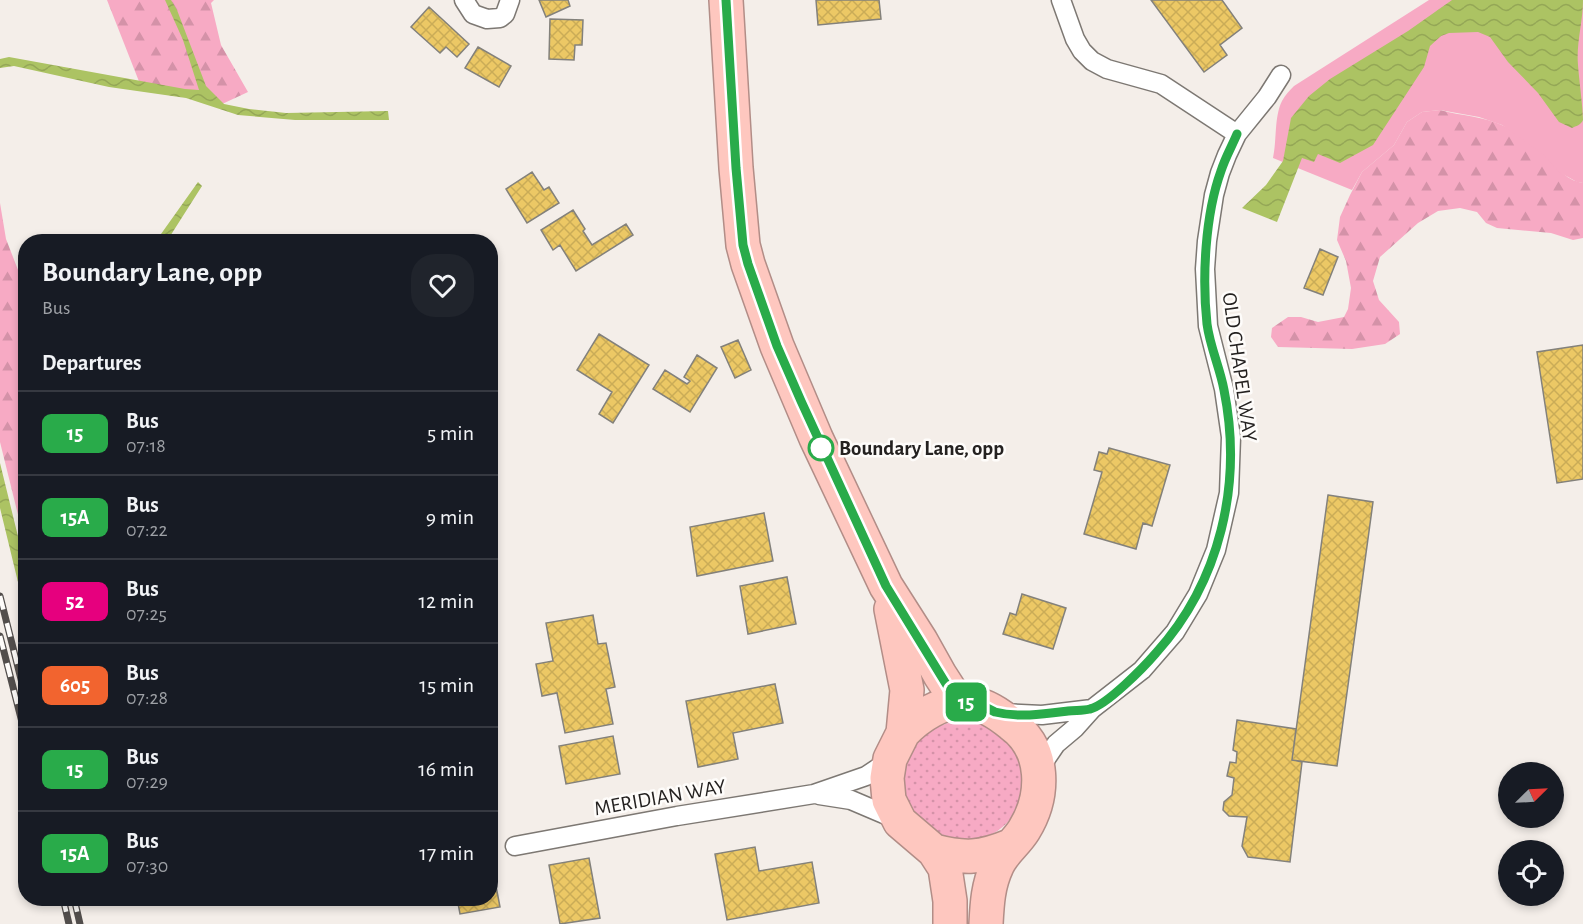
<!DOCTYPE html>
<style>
body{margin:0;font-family:"Alegreya Sans",sans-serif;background:#20242c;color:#f1f3f6;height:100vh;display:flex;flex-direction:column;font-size:22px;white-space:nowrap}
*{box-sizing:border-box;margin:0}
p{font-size:20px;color:#9ea1a6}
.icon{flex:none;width:33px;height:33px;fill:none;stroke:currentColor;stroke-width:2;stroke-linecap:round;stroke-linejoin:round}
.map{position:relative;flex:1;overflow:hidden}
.panel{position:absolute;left:18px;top:234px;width:480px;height:672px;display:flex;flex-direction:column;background:#171b24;border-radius:24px;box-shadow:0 3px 9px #0003}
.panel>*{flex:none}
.badge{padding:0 12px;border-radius:9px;font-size:21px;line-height:39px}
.needle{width:39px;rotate:66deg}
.fabs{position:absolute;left:1498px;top:762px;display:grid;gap:12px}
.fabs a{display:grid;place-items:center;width:66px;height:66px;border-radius:50%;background:#171b24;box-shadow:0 3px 9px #0003;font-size:30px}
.map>.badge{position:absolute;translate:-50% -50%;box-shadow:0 0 0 3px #fff}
h2{padding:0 24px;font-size:22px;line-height:54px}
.round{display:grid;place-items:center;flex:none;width:63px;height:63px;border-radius:24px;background:#20242c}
.headline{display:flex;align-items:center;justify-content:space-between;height:102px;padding:0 24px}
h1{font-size:28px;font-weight:700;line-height:45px}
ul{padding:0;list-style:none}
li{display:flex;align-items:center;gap:18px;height:84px;padding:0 24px;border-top:2px solid #363941}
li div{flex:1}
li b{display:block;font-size:22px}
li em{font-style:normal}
li .badge{min-width:66px;font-weight:700;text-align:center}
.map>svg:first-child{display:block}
</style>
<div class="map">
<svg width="1583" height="924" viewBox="0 0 1583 924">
<defs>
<pattern id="grass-dots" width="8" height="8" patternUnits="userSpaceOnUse" patternTransform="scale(1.5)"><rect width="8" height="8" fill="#f7aac4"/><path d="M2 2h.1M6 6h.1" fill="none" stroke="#d492a8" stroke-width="1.8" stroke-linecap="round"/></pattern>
<pattern id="forest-firs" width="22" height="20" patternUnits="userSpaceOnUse" patternTransform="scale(1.5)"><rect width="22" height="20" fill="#f7aac4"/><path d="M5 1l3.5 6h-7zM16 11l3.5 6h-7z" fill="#d492a8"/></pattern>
<pattern id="water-waves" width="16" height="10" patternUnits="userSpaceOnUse" patternTransform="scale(1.5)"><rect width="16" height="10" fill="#acc363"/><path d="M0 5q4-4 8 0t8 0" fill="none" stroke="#94a756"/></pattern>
<pattern id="building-cross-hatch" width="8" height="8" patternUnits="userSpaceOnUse" patternTransform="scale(1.5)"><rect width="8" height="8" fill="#ecc865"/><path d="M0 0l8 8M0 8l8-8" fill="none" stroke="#caac57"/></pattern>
</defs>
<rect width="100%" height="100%" fill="#f4eee9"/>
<path fill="url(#grass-dots)" d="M904 781a60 60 0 1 1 120 0a60 60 0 1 1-120 0Z"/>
<path fill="url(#forest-firs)" d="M107,0H214L211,3L221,45L248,92L220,105L140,84Z
M1440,110C1461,116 1484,116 1504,126C1517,133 1531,143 1543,153C1556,165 1564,180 1583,183V238L1573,240L1551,233L1497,228L1486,223L1477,212L1460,208L1438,211L1418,223L1380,257L1373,281L1379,300L1399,322L1400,334L1385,344L1352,349L1278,347L1271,337L1272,328L1288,317H1301L1318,322L1344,317L1348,309L1351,288L1346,261L1337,240L1340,217L1350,195L1362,172L1394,145L1407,122L1422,112Z
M0,203L6,239L25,288V543L0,442Z"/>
<path fill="#f7aac4" d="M1429,0H1583V183L1577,182L1559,172L1543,154L1502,125L1479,117L1440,110L1422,112L1407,122L1394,145L1362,172L1352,190L1273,158C1277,140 1274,117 1282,101C1285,95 1290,90 1294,86Z"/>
<path fill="url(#water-waves)" d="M165,0H171L177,10L206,86L224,104L249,109L286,113L388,111L389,120H295L238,115L186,98L109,87L14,66L0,68V59L9,57L185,89L199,90L183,40Z
M1452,0H1583C1583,22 1576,43 1578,65C1579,79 1583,108 1583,120C1581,125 1576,126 1572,128L1559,122L1538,93L1508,62L1490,37L1478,32L1449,33L1441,36L1430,46L1424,67L1373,145L1340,163L1318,154L1314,162L1302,158L1277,222L1242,208L1266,185L1283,161L1291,118L1309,96L1330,79L1408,31Z
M198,182L202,186L167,241H156Z
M0,463L25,565V611L0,508Z"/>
<path fill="url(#building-cross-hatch)" stroke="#83817b" stroke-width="1.5" d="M539,0H568L570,6L546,17Z
M816,0H879L881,19L818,25Z
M1151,0H1222L1242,28L1220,45L1227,55L1204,72Z
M429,7L469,44L457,57L446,47L440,53L411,27Z
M550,19L583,20L582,45H575L574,60L549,59Z
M478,47L511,66L499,87L465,68Z
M532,172L544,190L549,187L559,203L527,223L506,189Z
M573,210L585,229L583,231L592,245L626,224L633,235L576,271L560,245L553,250L541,230Z
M1320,249L1338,257L1323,295L1304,288Z
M599,334L649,365L613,423L599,414L612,392L577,370Z
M738,340L751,370L735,378L721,347Z
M1583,345V479L1557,483L1537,352Z
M697,355L717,368L690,412L653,389L665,370L687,384L690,381L684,377Z
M1109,448L1170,465L1152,526L1143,523L1136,549L1084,534L1102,472L1094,470L1099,452L1107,454Z
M1328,495L1373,502L1337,766L1292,760Z
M764,513L773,561L697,576L690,527Z
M787,577L796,624L748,634L740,586Z
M1022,594L1066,608L1053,649L1003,634L1010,613L1016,615Z
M593,615L598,644L606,643L615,687L606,689L613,724L565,733L557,693L542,696L536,664L553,661L546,623Z
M775,684L783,723L733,733L738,759L698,767L686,701Z
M1237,720L1296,729L1292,760L1302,762L1290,862L1248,857L1242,846L1247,817L1229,816L1223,810L1224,802L1232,795L1234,778L1227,776L1230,762L1236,763L1237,752L1233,750Z
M613,736L620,774L566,784L559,746Z
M755,847L759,871L812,862L819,903L727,920L715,854Z
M490,855L500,907L460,914L457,898H490Z
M589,858L600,918L560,924L549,865Z"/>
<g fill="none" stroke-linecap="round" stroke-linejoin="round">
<defs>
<path id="street" d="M464,0L473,14L487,19L500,18L505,14L510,0
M1061,0L1075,39L1082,51L1092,61L1107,69L1161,84L1237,134
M1002,713L1042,715L1092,709
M1039,769L1056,744L1075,728L1092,709L1142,670L1175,632L1198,594L1216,550L1229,493L1231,437L1224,389L1208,326L1205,269L1207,241L1214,195L1220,173L1227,155L1237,134L1267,97L1281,75
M819,795L851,800L898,820
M515,846L677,816L814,794L866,776L890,760"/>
<path id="highway" d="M726,0L736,168L743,245L748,264L777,346L816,438L886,586L921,641L940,675L951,692L963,702
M891,609L907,690L903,733L890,759L887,778L889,800L900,822L934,851L945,868L950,901V924
M903,733C918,717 943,700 967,702C984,704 998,713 1011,724C1046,749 1045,796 1024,830C1016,843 1003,852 997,866C988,885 987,904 986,924
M934,851C965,859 981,858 1010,846"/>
</defs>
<use href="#street" stroke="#7d7873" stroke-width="21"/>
<use href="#highway" stroke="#b28d87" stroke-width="36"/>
<use href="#street" stroke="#fff" stroke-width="18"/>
<use href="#highway" stroke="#fec7bf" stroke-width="33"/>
<defs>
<path id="rail" d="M0,596L26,699
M0,636L26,738
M63,898L69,924
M74,898L80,924"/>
</defs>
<use href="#rail" stroke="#524e4c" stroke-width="7"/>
<use href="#rail" stroke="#fefcfa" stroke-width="4.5" stroke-dasharray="14" stroke-linecap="butt"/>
</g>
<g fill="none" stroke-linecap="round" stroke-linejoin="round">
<defs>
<path id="line" d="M726,0L736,168L743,245L748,264L777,346L801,401L886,586L951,692C964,703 964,699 979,705C985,706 990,710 995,712C1019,718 1045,714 1068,711C1075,710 1083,711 1090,709C1107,705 1144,667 1156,653C1220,582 1243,484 1224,390C1220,368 1210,347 1207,324C1202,278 1205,215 1221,171C1225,158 1232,146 1237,134"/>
</defs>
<use href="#line" stroke="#fff" stroke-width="14"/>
<use href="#line" stroke="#29ab4a" stroke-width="9"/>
</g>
<circle fill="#fff" stroke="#29ab4a" stroke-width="3" cx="821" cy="448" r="12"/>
<g text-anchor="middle" stroke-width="5" stroke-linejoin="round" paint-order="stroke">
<g font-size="21" fill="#242120" stroke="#fefcfa">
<text transform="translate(1240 367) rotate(82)" y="7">OLD CHAPEL WAY</text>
<text transform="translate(660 797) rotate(-10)" y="7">MERIDIAN WAY</text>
</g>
<g font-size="21" font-weight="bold" fill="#242120" stroke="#fefcfa" text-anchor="start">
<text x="839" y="455">Boundary Lane, opp</text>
</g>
</g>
</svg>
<div class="fabs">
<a><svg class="needle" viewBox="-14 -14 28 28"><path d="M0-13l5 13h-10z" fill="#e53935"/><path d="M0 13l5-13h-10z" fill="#9ea1a6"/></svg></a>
<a><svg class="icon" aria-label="locate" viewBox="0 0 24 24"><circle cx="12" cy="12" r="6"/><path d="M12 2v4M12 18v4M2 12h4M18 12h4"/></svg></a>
</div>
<b class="badge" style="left:966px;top:702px;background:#29ab4a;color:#fff">15</b>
<section class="panel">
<div class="headline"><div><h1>Boundary Lane, opp</h1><p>Bus</p></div><a class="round"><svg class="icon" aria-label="heart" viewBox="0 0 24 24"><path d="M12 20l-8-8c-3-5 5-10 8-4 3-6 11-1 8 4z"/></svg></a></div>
<h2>Departures</h2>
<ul>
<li><span class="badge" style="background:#29ab4a;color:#fff">15</span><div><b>Bus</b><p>07:18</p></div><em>5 min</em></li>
<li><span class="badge" style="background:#29ab4a;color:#fff">15A</span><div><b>Bus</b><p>07:22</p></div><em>9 min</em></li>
<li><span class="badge" style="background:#e6007e;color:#fff">52</span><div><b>Bus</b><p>07:25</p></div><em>12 min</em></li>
<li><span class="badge" style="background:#f2642f;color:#fff">605</span><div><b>Bus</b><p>07:28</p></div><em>15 min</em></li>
<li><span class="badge" style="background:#29ab4a;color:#fff">15</span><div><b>Bus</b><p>07:29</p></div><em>16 min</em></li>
<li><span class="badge" style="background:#29ab4a;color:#fff">15A</span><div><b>Bus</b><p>07:30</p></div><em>17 min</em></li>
</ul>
</section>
</div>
